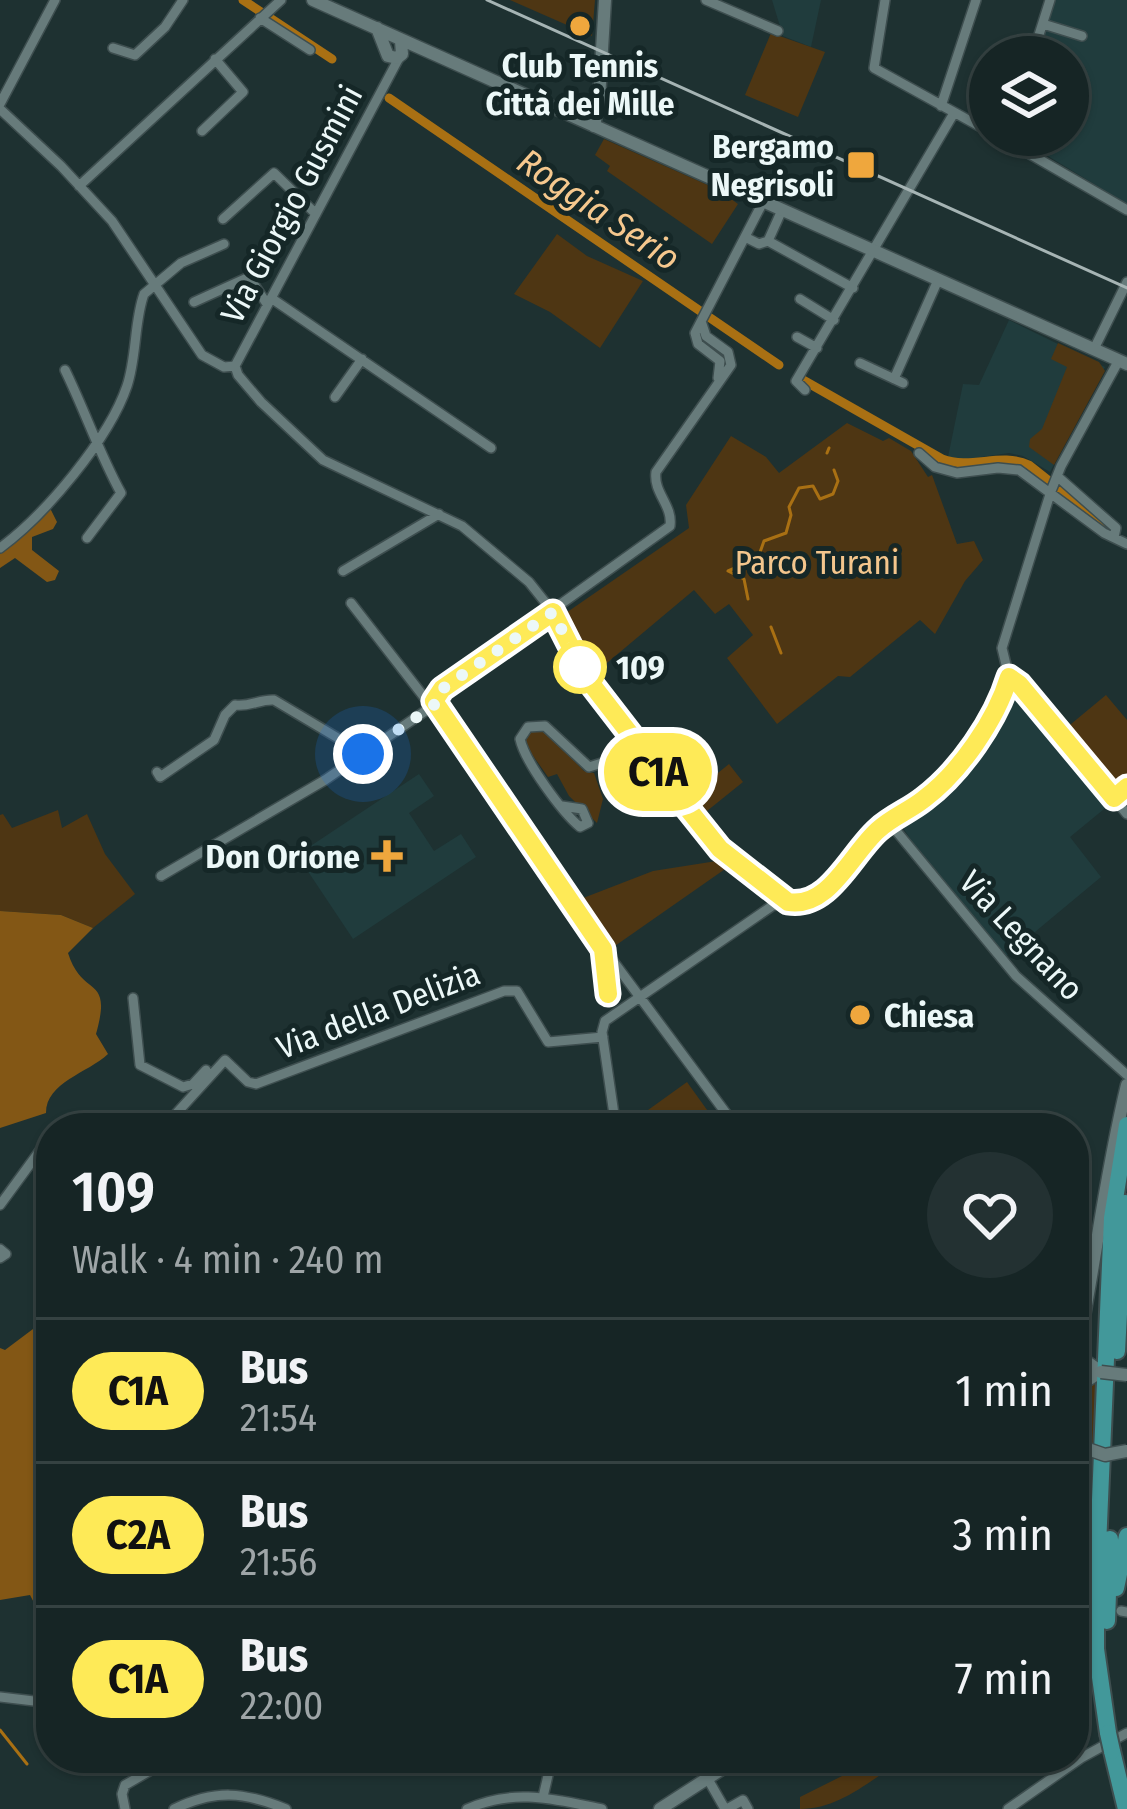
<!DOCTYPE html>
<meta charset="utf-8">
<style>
body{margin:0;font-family:"Fira Sans Condensed",sans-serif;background:#233132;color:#f1f3f6;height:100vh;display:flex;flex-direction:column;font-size:45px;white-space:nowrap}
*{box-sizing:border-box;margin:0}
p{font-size:39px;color:#9ea5a7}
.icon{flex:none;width:66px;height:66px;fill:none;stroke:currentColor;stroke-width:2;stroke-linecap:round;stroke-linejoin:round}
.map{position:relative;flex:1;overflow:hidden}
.details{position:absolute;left:36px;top:1113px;width:1053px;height:660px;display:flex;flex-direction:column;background:#162525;border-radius:48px;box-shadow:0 3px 9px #0004,0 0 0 3px #354242}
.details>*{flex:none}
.badge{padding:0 24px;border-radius:39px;font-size:42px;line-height:78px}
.fabs{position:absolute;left:969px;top:36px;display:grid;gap:24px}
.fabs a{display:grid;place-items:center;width:120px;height:120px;border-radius:50%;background:#162525;box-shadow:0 3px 9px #0004,0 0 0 3px #354242;font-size:60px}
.you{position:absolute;width:60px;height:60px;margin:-30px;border:9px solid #fff;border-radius:50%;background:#1a73e8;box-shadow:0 0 0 18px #1a73e833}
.map>.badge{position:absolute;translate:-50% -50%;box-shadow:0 0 0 6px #fff}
.round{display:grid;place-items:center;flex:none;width:126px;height:126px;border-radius:63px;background:#233132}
.head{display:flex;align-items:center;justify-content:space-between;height:204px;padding:0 36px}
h1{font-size:57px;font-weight:600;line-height:90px}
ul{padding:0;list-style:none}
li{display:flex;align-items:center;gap:36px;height:144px;padding:0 36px;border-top:3px solid #354242}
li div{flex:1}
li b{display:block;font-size:45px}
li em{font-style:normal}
li .badge{min-width:132px;font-weight:700;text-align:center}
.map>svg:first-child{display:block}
</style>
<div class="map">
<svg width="1127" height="1809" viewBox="0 0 1127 1809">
<rect width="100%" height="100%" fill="#1e3131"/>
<path fill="#203c3d" d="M772,0H821L811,47L783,36Z
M1053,0H1127V204L1013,135H1068V57H1036Z
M1009,320L1105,367L1050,472L1023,456L1009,453L967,459L948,457L963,384L979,385Z
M1018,695L1109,805L1070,837L1101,877L1005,957L928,865L901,825L950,786L1008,700Z
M419,774L434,796L409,813L434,851L461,834L476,857L353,939L297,855Z"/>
<path fill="#4e3613" d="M510,0H595L592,36Z
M771,33L825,52L798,117L745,95Z
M604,139L719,190L738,204L712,244L607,171L610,166L595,155Z
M557,234L587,256L643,281L600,348L550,312L514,294Z
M1058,343L1099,362L1105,371L1054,465L1029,447L1030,439L1042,429L1067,367L1051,359Z
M847,423L883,441L889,438L911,451L928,477L932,475L957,544L974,541L983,560L965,581L935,634L920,620L850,677L838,676L777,724L727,658L753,635L729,604L715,614L694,590L595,673L580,653L563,615L689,528L686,505L731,436L766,457L779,473Z
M1106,695L1127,720V782L1116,791L1065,729Z
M532,730H544L584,771L594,773L603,799L597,823L569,796L557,774L548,777L524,743Z
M729,764L743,782L707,811L692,794Z
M58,810L62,828L87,814L105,854L135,894L93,928L61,915L0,911V815L3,814L12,828Z
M723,860L728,867L612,948L578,900L653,871Z
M687,1082L720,1128H623Z
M1098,1379L1096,1448L1077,1432C1068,1407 1076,1390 1098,1379Z
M853,1758H906C871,1779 841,1809 800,1809V1797L852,1771L856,1764Z"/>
<path fill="#835715" d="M50,508L57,522L53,529L32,537V550L59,571L55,580L47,582L15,558L0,568V553Z
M0,911L61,915L93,928L68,953C83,1000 113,973 96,1034L108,1054C88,1073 46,1082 46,1113L0,1128Z
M49,1317L51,1629L48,1630L30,1595L0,1600V1348L5,1350Z"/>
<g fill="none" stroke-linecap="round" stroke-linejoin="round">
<path stroke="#a97013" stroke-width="3" d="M827,453L829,448
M748,599L744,579L728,571L758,558L764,541L786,533L791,515L789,507L799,488L813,486L820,499L833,494L838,481L834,470
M771,627L781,653
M0,1730L27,1764"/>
<path stroke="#a97013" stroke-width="9" d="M243,0L332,59
M389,98L779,365
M803,380L942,459C972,470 1000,452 1029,465L1107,527"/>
<defs>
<path id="minor" d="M706,0L778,31
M885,0L874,68L990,132
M260,18L310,50
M1043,24L1082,36
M113,48L135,55L165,27L183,0
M1032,57L1050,0
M0,104L55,0
M941,106L976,0
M0,109L61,166L112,221L202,355L224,367L235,366
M202,131L243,92L215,59
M997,135L1127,210
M79,186L281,0
M223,219L274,173L316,214
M745,237L759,244L768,241L782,210
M768,241L853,288
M271,298L491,448
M800,299L834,320
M194,302L249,277L267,304
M797,337L817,348
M1094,349L1127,282
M860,363L903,383
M235,366L238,375L261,402L323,460L462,526L529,582L553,612L586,677L688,809L720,849L788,902
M235,366L400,56
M65,370C85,411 99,453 121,493L87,538
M718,378L720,361L698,344L695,333L763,202
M894,379L938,280
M805,390L796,381L954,113
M335,397L362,359
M919,453L935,467L957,473L998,468L1019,470L1104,533L1127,544
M1057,476L1116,528L1114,537
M0,548C45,515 109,439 127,386C137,356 134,321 144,294L181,263L224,244
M343,571L439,514
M351,603L424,697L434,705L596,938L737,1128
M1009,677L1002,648L1051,491L1061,466L1119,360
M1009,677L1019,684L1127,814
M434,705L435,696L442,689L670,526C673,505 653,493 656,472L731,365L728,352L706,336L702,324
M157,772L160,777L214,740L225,715L235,705C250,707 260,699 274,700L363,753
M562,806L582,809L588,823L580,827C562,812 525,762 520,739L528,727L545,726L589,767L605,762L633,738
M888,821L1016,976L1127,1075
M161,876L325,780L434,705
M133,998L140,1065L183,1087L193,1084L206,1070
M163,1128L225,1060L248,1082L256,1084L504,991H517L548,1042L603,1037
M616,1128L602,1032L605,1021L772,906C787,901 803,906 816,898C838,885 854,854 872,836C887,819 908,812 925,799C960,771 996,720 1009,677
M0,1205L44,1145L51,1142
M0,1249L6,1254L0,1258
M1074,1609L1075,1610
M1121,1611L1127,1612
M0,1697L51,1703
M709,1781L725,1809
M543,1797L552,1758
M125,1809L122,1794L125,1785L172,1758
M174,1809C216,1789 244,1792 286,1809
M467,1809C514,1788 553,1799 602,1809
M727,1809L743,1800L748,1809
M1008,1809L1081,1758L1127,1733"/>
<path id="tertiary" d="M313,0L1127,364
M377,28L388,56L397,58L402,54L401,41
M594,126L599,99L605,0
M1081,1346L1084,1360L1101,1372
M1074,1368C1094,1274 1104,1179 1127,1085
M1074,1389L1100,1372
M660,1809L739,1758"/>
<path id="trunk" d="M1117,1351L1125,1203
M1074,1461L1088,1585
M1116,1588L1127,1536
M1107,1621L1110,1539
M1108,1733L1096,1649V1594L1112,1218L1127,1125
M1112,1751L1126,1809"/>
</defs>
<use href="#minor" stroke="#3e4e4f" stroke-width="12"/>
<use href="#tertiary" stroke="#3e4e4f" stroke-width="15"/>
<use href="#trunk" stroke="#3e4e4f" stroke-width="20"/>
<use href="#minor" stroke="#677b7b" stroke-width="9"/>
<use href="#tertiary" stroke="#677b7b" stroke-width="12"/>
<use href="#trunk" stroke="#42989a" stroke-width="16"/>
<path stroke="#a6b4b4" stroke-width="3" d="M487,0L1127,288"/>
<defs>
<path id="tertiary-bridge" d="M1101,1372L1127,1375
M1085,1448L1105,1455L1127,1451"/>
<path id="trunk-bridge" d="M1108,1733L1112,1751"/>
</defs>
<use href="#tertiary-bridge" stroke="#3e4e4f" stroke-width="15" stroke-linecap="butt"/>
<use href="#trunk-bridge" stroke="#3e4e4f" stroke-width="20" stroke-linecap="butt"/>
<use href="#tertiary-bridge" stroke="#677b7b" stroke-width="12"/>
<use href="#trunk-bridge" stroke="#42989a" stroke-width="16"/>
</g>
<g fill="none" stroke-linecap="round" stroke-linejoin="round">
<defs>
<path id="line" d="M608,994L603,949L434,701L442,689L553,612L586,677L688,809L720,849L788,902C829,909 851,854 878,830C892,817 909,811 924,799C960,772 996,720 1009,677L1019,684L1114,798L1127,787"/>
</defs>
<use href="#line" stroke="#fff" stroke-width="27"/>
<use href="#line" stroke="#feea57" stroke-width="18"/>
<path stroke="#ecf8f8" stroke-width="12" stroke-dasharray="0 21.6" d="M363,754L434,705L435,696L442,689L553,612L580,667"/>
</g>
<g fill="#efa73d" stroke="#152727" stroke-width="4.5">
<circle cx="580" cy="26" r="12"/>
<rect x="846" y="150" width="30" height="30" rx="6"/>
<path d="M381 838h12v12h12v12h-12v12h-12v-12h-12v-12h12z"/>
<circle cx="860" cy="1015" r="12"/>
</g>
<circle fill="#fff" stroke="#feea57" stroke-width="6" cx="580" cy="667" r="24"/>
<g text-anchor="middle" stroke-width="10" stroke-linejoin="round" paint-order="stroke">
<g font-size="33" font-weight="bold" fill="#ecf8f8" stroke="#152727" text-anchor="end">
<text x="580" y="77" text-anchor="middle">Club Tennis<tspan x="580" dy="38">Città dei Mille</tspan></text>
<text x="834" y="158">Bergamo<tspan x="834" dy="38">Negrisoli</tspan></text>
<text x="360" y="868">Don Orione</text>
<text x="884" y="1027" text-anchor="start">Chiesa</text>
</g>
<g font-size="33" fill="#ecf8f8" stroke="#152727">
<text transform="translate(291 204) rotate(-62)" y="12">Via Giorgio Gusmini</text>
<text transform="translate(1022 935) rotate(47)" y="12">Via Legnano</text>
<text transform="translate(378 1010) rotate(-21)" y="12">Via della Delizia</text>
</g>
<g font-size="33" fill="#f4c68d" stroke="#152727">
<text x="817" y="574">Parco Turani</text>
</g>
<g font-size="33" font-weight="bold" fill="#ecf8f8" stroke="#152727" text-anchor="start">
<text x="616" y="679">109</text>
</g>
<g font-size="36" font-style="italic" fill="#f6c88e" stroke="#152727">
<text transform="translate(599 209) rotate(34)" y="13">Roggia Serio</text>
</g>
</g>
</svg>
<div class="fabs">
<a><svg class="icon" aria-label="layers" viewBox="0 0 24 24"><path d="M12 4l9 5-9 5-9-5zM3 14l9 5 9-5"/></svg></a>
</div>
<div class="you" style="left:363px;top:754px"></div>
<b class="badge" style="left:658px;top:772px;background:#feea57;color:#111">C1A</b>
<section class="details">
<div class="head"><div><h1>109</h1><p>Walk · 4 min · 240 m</p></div><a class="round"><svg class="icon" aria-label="heart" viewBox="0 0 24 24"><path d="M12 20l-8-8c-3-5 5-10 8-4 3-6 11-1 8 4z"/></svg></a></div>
<ul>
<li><span class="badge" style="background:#feea57;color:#111">C1A</span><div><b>Bus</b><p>21:54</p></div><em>1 min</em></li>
<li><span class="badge" style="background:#feea57;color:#111">C2A</span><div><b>Bus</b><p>21:56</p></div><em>3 min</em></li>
<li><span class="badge" style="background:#feea57;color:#111">C1A</span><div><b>Bus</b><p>22:00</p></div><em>7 min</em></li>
</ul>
</section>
</div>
